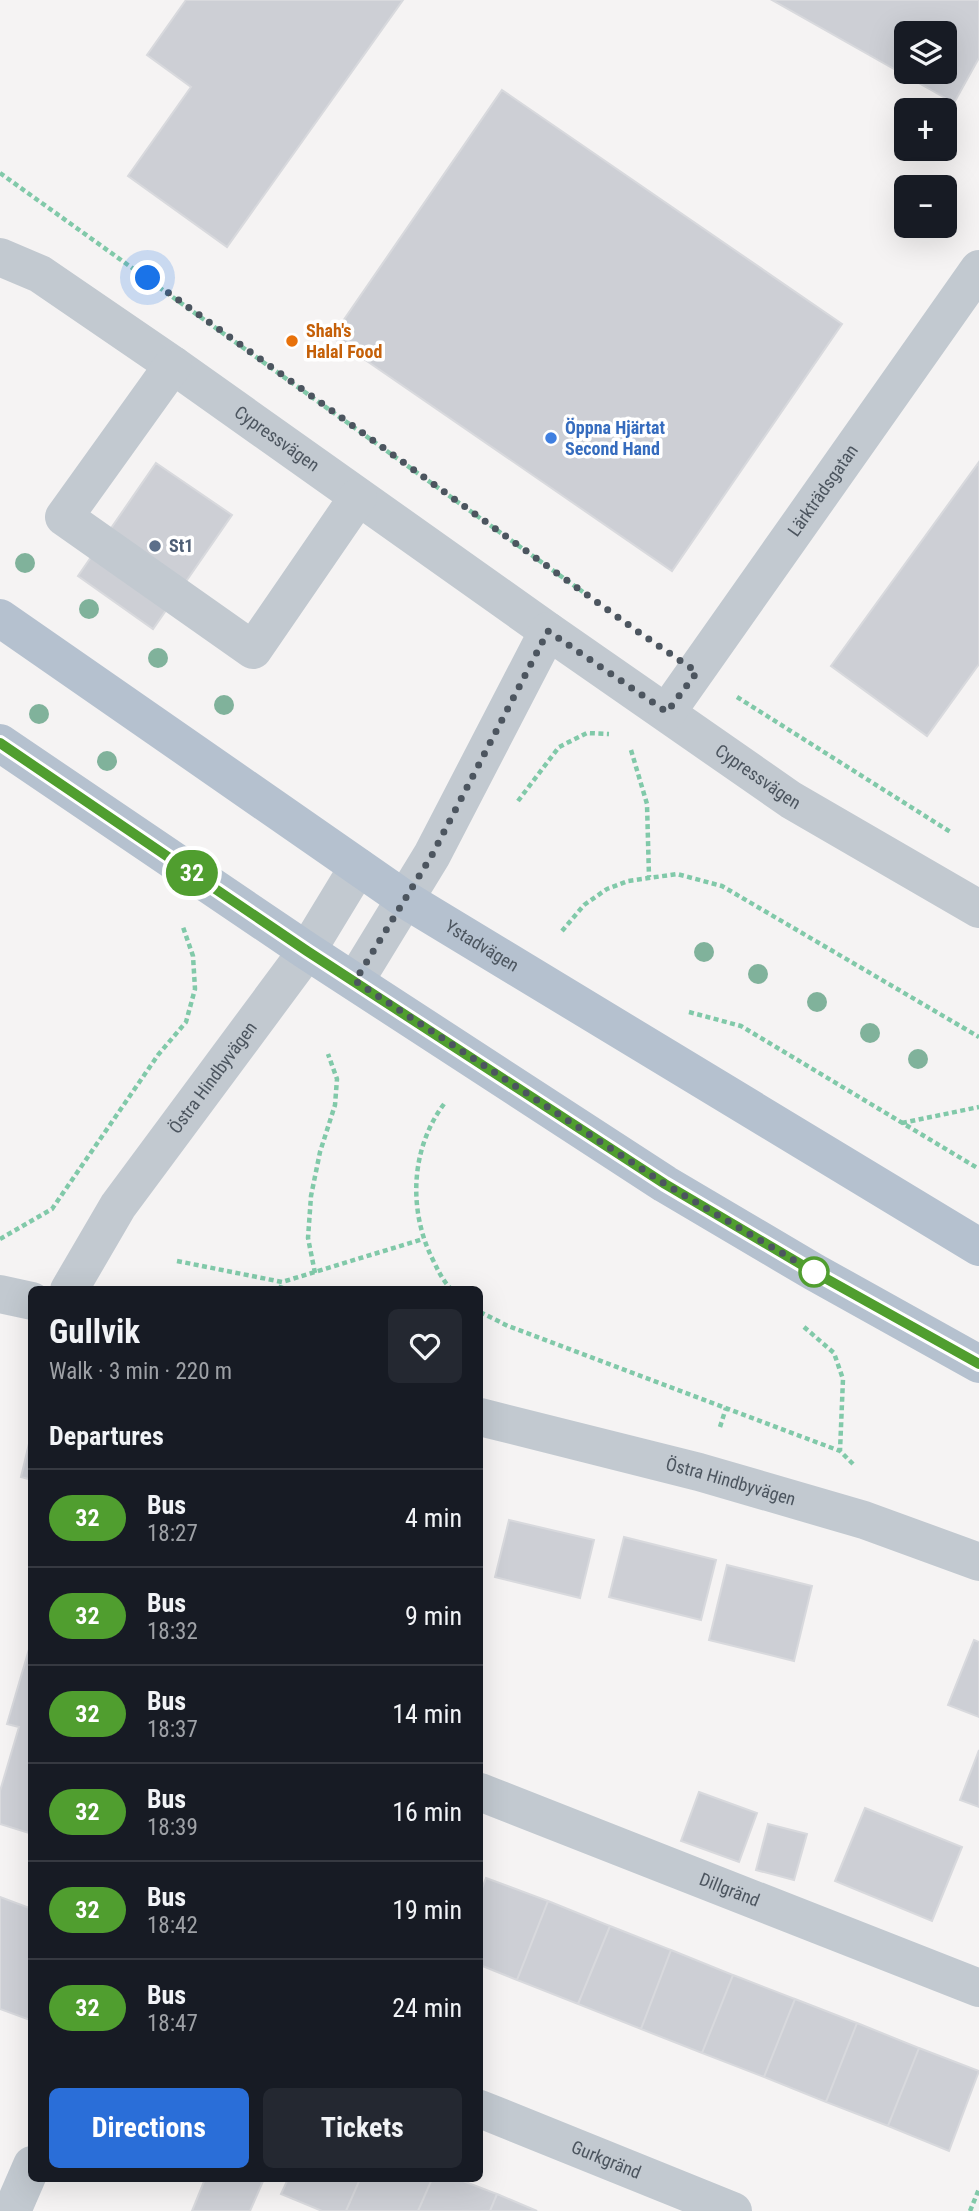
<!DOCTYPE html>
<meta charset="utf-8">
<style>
body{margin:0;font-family:"Roboto Condensed",sans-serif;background:#242831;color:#f1f3f6;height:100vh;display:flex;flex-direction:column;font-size:26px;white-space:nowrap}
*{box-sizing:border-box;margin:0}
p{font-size:23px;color:#9ea1a6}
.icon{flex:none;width:38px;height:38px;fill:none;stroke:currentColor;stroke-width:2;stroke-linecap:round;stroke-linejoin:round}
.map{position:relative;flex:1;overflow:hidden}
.panel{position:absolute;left:28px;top:1286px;width:455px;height:896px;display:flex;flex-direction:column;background:#171b24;border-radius:10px;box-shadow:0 7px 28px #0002}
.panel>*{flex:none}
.badge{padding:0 14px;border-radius:23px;font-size:24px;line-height:46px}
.buttons{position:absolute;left:894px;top:21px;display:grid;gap:14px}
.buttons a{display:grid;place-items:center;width:63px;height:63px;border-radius:10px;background:#171b24;box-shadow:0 7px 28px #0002;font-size:35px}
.you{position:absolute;width:35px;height:35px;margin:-18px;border:5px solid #fff;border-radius:50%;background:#1a73e8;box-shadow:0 0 0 10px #1a73e833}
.map>.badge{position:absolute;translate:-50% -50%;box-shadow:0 0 0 4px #fff}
h2{padding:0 21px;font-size:26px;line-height:63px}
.round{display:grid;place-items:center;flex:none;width:74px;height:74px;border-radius:10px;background:#242831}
.headline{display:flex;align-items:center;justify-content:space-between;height:119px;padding:0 21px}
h1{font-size:33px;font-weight:700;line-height:52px}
.primary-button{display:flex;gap:14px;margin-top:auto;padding:14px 21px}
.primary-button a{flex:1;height:80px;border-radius:10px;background:#2a6ed8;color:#fff;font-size:28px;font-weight:700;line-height:80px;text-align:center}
.primary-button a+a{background:#242831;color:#f1f3f6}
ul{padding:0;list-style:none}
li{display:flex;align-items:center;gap:21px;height:98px;padding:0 21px;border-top:2px solid #363941}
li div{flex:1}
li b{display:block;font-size:26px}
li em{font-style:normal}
li .badge{min-width:77px;font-weight:700;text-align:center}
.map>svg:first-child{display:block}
</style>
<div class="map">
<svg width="979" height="2211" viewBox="0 0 979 2211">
<rect width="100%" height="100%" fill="#f5f3f3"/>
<path fill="#cdcfd5" stroke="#d8d9dd" stroke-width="2" fill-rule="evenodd" d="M186,0H403L227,247L128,176L191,87L147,55Z
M772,0H979V58L954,103ZM906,33H945V72H906Z
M502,90L842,324L672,571L332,337Z
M979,462V664L927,736L831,666Z
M156,463L232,515L153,629L78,576Z
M32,1431V1480L21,1477Z
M509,1520L594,1540L580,1598L495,1577Z
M624,1537L716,1560L701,1620L609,1597Z
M727,1565L812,1586L794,1661L709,1640Z
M32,1639V1834L0,1824V1791L19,1727L7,1724Z
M974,1640L979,1642V1717L948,1705Z
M979,1750V1807L960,1800Z
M699,1792L757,1813L739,1862L681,1841Z
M865,1808L962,1847L932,1921L835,1881Z
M768,1824L807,1834L794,1880L756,1870Z
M486,1878L548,1901L517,1980L480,1965V1894Z
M0,1897L32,1909V2014L30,2020L0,2009Z
M548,1901L610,1926L578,2004L517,1980Z
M610,1926L671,1950L641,2029L578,2004Z
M671,1950L733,1975L702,2053L641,2029Z
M733,1975L795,1999L764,2077L702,2053Z
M795,1999L857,2023L826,2102L764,2077Z
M857,2023L919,2048L888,2126L826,2102Z
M919,2048L979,2071L949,2151L888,2126Z
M205,2179H264L250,2211H192Z
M288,2179H360L346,2211H322L281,2194Z
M360,2179H432L418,2211H346Z
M432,2179H458L497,2194L490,2211H418Z
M497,2194L537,2211H490Z"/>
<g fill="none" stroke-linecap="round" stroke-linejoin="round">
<path stroke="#81c9a9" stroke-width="4.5" stroke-dasharray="5 3.5" stroke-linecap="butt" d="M0,173L583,592
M737,697L952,833
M631,750L647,804L649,877
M518,801L559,747L587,733L609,734
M562,931L584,905L607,889L628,881L677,874L722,886L979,1037
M689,1012L741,1026L979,1169
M444,1104C411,1148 408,1209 432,1258C438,1270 442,1280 452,1290
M902,1123L979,1107
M0,1239L52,1209L158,1055L186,1022L195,989L193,956L183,927
M177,1261L282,1282L423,1239
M315,1273L308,1238L311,1196L320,1152L335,1105L337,1079L328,1054
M280,1290L282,1282
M480,1312L508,1326L840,1451L853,1464
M804,1327L834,1353L843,1379L840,1451
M720,1427L726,1408
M970,2211L979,2189"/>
<g stroke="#c2c9d0" stroke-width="38">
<path id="s1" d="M0,257L40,274L173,365L548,631L791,800L979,909"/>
<path d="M173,365L64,517L253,650L358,497"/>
<path id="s2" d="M667,712L979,269"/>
<path d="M355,981L432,855L548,631"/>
<path id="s3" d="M69,1290L118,1206L307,951L358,867"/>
<path d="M0,1294L32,1301"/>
<path id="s4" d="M480,1417L699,1472L864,1520L979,1562"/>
<path id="s5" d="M480,1792L979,1988"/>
<path id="s6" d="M480,2109L733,2211"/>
<path d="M12,2211L32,2165"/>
</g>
<g stroke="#b5c1cf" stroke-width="38">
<path id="s7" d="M0,618L406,900L979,1247"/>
<path d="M0,743L307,951L665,1184L814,1272L979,1364"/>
</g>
</g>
<g fill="#80b29b">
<circle cx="25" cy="563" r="10"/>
<circle cx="89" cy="609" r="10"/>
<circle cx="158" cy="658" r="10"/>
<circle cx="224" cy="705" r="10"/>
<circle cx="39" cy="714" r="10"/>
<circle cx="107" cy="761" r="10"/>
<circle cx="704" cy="952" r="10"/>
<circle cx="758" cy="974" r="10"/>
<circle cx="817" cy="1002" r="10"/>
<circle cx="870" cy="1033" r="10"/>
<circle cx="918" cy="1059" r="10"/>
</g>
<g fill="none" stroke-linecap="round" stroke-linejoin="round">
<defs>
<path id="line" d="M0,743L307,951L665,1184L814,1272L979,1364"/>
</defs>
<use href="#line" stroke="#fff" stroke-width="16"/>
<use href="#line" stroke="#509e2f" stroke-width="10"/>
<path stroke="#4c555f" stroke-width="7" stroke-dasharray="0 12.6" d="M148,278L637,631L697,672L667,712L548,631L432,855L355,981L665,1184L814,1272"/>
</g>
<circle fill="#e8710a" stroke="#fff" stroke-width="2.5" cx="292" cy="341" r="7"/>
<circle fill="#3f7fe0" stroke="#fff" stroke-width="2.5" cx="551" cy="438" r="7"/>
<circle fill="#5c6f8a" stroke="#fff" stroke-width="2.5" cx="155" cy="546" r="7"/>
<circle fill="#fff" stroke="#509e2f" stroke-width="3.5" cx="814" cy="1272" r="14"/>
<g text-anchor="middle" stroke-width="7" stroke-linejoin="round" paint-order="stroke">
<g font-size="18" font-weight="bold" fill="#c56008" stroke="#fff" text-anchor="start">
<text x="306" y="337">Shah's<tspan x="306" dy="21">Halal Food</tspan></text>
</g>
<g font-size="18" font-weight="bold" fill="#366cbe" stroke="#fff" text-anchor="start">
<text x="565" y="434">Öppna Hjärtat<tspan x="565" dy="21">Second Hand</tspan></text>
</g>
<g font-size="18" fill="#4c555f" stroke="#fff">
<text dy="6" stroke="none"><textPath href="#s1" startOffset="332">Cypressvägen</textPath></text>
<text dy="6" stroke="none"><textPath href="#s2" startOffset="271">Lärkträdsgatan</textPath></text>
<text dy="6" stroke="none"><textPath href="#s1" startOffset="920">Cypressvägen</textPath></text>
<text dy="6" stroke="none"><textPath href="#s7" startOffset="583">Ystadvägen</textPath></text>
<text dy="6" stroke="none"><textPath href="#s3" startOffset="257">Östra Hindbyvägen</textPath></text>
<text dy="6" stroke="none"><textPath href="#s4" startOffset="259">Östra Hindbyvägen</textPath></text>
<text dy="6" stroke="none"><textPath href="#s5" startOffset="268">Dillgränd</textPath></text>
<text dy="6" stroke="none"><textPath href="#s6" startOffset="136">Gurkgränd</textPath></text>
</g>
<g font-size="18" font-weight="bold" fill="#4e5e75" stroke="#fff" text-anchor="start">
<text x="169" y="552">St1</text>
</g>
</g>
</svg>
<div class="buttons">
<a><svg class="icon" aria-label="layers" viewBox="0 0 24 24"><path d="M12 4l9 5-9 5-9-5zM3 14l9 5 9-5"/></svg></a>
<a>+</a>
<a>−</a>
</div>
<div class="you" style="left:148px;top:278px"></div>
<b class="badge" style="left:192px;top:873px;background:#509e2f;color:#fff">32</b>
<section class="panel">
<div class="headline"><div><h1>Gullvik</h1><p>Walk · 3 min · 220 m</p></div><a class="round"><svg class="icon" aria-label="heart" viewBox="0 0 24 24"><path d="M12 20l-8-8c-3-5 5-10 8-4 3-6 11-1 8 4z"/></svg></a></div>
<h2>Departures</h2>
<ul>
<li><span class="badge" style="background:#509e2f;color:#fff">32</span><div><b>Bus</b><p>18:27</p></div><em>4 min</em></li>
<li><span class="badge" style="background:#509e2f;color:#fff">32</span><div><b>Bus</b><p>18:32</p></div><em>9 min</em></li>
<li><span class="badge" style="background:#509e2f;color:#fff">32</span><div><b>Bus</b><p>18:37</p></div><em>14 min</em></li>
<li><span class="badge" style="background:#509e2f;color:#fff">32</span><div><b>Bus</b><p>18:39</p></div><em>16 min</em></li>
<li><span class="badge" style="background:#509e2f;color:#fff">32</span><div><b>Bus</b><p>18:42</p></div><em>19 min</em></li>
<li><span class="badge" style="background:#509e2f;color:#fff">32</span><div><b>Bus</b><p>18:47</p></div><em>24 min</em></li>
</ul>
<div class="primary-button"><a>Directions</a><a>Tickets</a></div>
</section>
</div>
